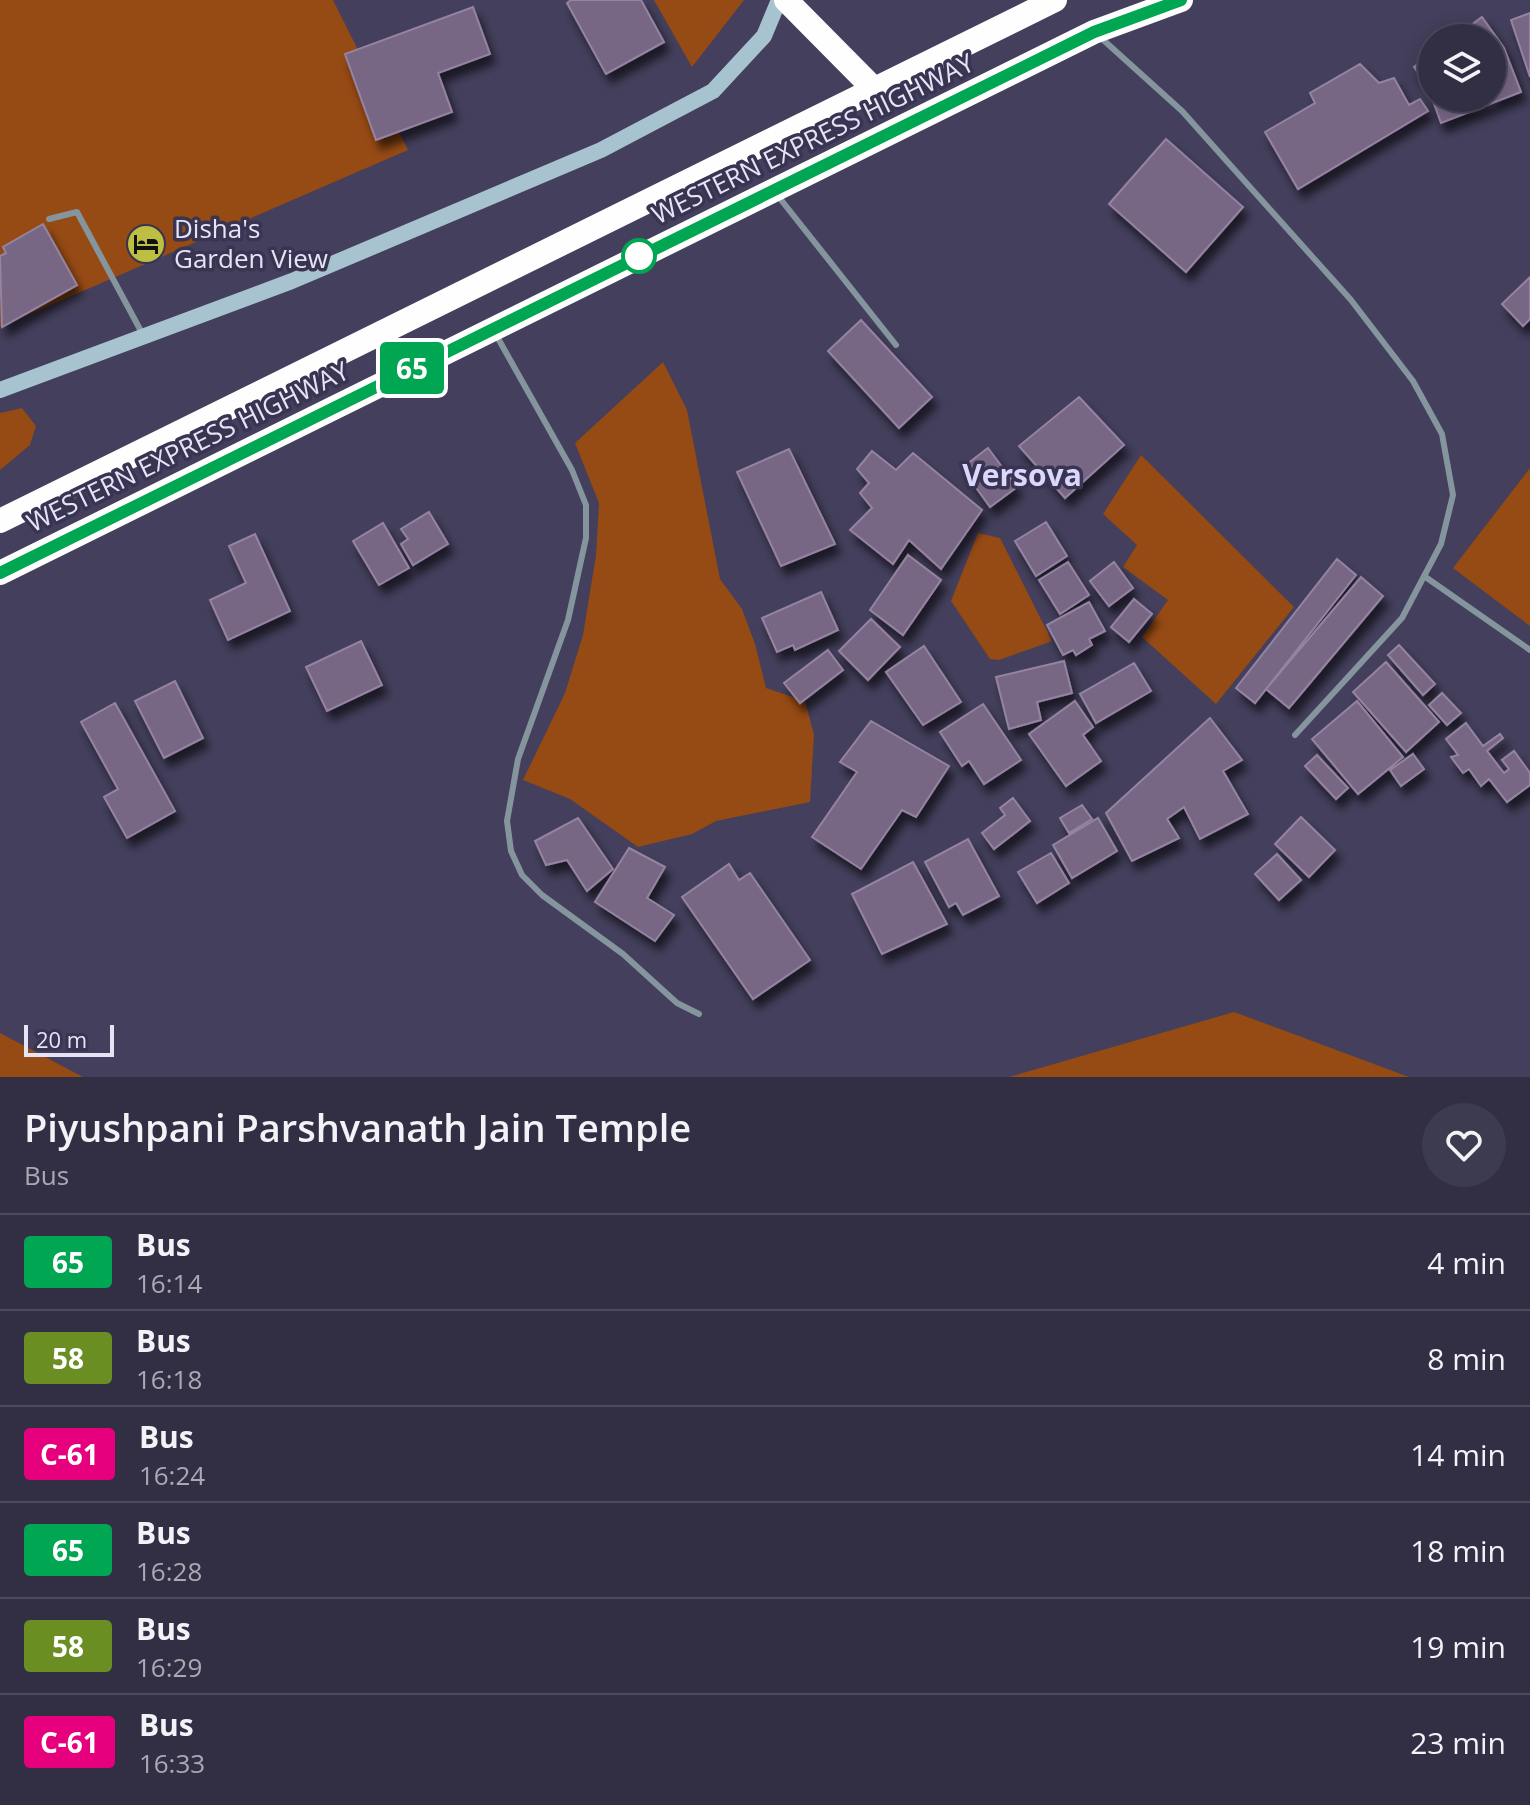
<!DOCTYPE html>
<style>
body{margin:0;font-family:"Open Sans",sans-serif;background:#3d3b50;color:#f1f3f6;height:100vh;display:flex;flex-direction:column;font-size:30px;white-space:nowrap}
*{box-sizing:border-box;margin:0}
p{font-size:26px;color:#a8a9b3}
.icon{flex:none;width:44px;height:44px;fill:none;stroke:currentColor;stroke-width:2;stroke-linecap:round;stroke-linejoin:round}
.map{position:relative;height:1077px;overflow:hidden}
.details{display:flex;flex-direction:column;background:#322f45;flex:1}
.details>*{flex:none}
.badge{padding:0 16px;border-radius:6px;font-size:28px;line-height:52px}
.buttons{position:absolute;left:1418px;top:24px;display:grid;gap:16px}
.buttons a{display:grid;place-items:center;width:88px;height:88px;border-radius:50%;background:#322f45;box-shadow:0 4px 20px #0003,0 0 0 2px #4d4a5e;font-size:40px}
.scale{position:absolute;left:24px;bottom:20px;width:90px;box-sizing:border-box;padding-left:8px;border:4px solid #e5e4f6;border-top:0;font-size:22px;line-height:28px;white-space:nowrap;color:#e5e4f6;-webkit-text-stroke:6px #383451;paint-order:stroke}
.map>.badge{position:absolute;translate:-50% -50%;box-shadow:0 0 0 4px #fff}
.round{display:grid;place-items:center;flex:none;width:84px;height:84px;border-radius:42px;background:#3d3b50}
.head{display:flex;align-items:center;justify-content:space-between;height:136px;padding:0 24px}
h1{font-size:38px;font-weight:600;line-height:60px}
ul{padding:0;list-style:none}
li{display:flex;align-items:center;gap:24px;height:96px;padding:0 24px;border-top:2px solid #4d4a5e}
li div{flex:1}
li b{display:block;font-size:30px}
li em{font-style:normal}
li .badge{min-width:88px;font-weight:700;text-align:center}
.map>svg:first-child{display:block}
</style>
<div class="map">
<svg width="1530" height="1077" viewBox="0 0 1530 1077">
<defs>
<filter id="shadow"><feDropShadow dx="5" dy="9" stdDeviation="4" flood-color="#0009"/></filter>
</defs>
<rect width="100%" height="100%" fill="#433f5c"/>
<path fill="#964a14" d="M0,0H333L408,150L0,327Z
M654,0H744L692,67Z
M663,362L687,410L720,579L742,609L755,644L766,688L805,701L814,735L810,802L716,821L692,834L638,847L570,799L523,780L565,693L583,635L596,555L599,503L575,443Z
M22,408L36,426L30,445L0,470V413Z
M1141,455L1294,607L1216,704L1142,637L1168,600L1123,567L1137,545L1103,514Z
M1530,468V626L1453,568Z
M978,533L1000,538L1052,641L999,660L990,659L951,601Z
M1234,1012L1409,1077H1009Z
M0,1033L83,1077H0Z"/>
<path fill="#776684" stroke="#9583a2" stroke-width="2" filter="url(#shadow)" d="M571,0H641L664,42L606,74L567,3Z
M473,7L490,54L438,73L452,112L376,140L345,54Z
M1530,13V77L1511,20Z
M1482,17L1504,48L1521,92L1441,123L1432,98H1492V38H1454Z
M1432,54V98L1428,86L1414,67Z
M1360,64L1379,83L1394,78L1409,105L1420,99L1428,111L1298,189L1265,132L1315,103L1310,93Z
M1166,139L1243,207L1186,272L1109,204Z
M43,224L77,285L2,327L0,256L6,253L3,247Z
M1530,277V319L1523,326L1502,304Z
M861,320L932,397L899,428L828,351Z
M1079,397L1124,445L1065,498L1019,446Z
M988,448L1017,487L990,507L962,468Z
M789,449L835,544L781,566L737,472Z
M872,451L896,470L913,453L982,510L941,569L909,540L893,564L850,530L872,508L860,493L869,483L857,469Z
M429,512L448,544L413,565L401,544L408,539L401,529Z
M1046,522L1067,556L1036,576L1015,541Z
M383,523L409,568L379,585L353,541Z
M255,534L290,611L228,640L210,600L246,583L229,546Z
M908,555L941,580L903,635L870,610Z
M1337,559L1356,575L1255,703L1236,688Z
M1068,562L1089,595L1060,614L1039,580Z
M1114,562L1133,588L1109,606L1090,581Z
M1361,577L1383,596L1289,708L1266,689Z
M821,592L838,630L795,650L793,645L777,652L762,618Z
M1134,599L1152,614L1129,642L1111,627Z
M1089,602L1105,631L1089,639L1092,645L1076,655L1073,650L1063,655L1047,625Z
M871,619L900,647L868,680L839,651Z
M361,641L382,685L327,711L306,667Z
M1399,645L1435,684L1423,695L1388,655Z
M924,646L961,702L923,725L886,672Z
M828,650L843,670L800,703L784,683Z
M1064,661L1072,693L1037,702L1041,720L1009,729L996,677Z
M1386,662L1439,722L1406,752L1353,692Z
M1134,663L1151,691L1096,723L1080,694Z
M175,681L203,738L164,758L135,701Z
M1442,693L1461,713L1447,725L1429,705Z
M1075,701L1093,727L1083,735L1101,761L1066,786L1029,734Z
M1357,701L1403,757L1358,794L1312,739Z
M115,703L175,811L127,838L104,797L118,789L81,722Z
M983,704L1021,760L984,784L969,761L962,766L940,732Z
M1210,718L1242,760L1223,771L1248,814L1200,839L1184,807L1167,819L1179,838L1132,861L1106,813Z
M871,721L949,766L916,817L902,810L861,869L812,837L857,772L840,762Z
M1466,723L1483,746L1500,734L1503,738L1487,751L1504,773L1509,769L1502,760L1514,751L1530,773V785L1507,802L1489,779L1481,786L1469,769L1463,773L1451,757L1458,755L1446,739Z
M1413,754L1424,769L1401,786L1390,770Z
M1317,755L1348,788L1336,799L1305,766Z
M1013,798L1030,821L994,849L982,833L1005,815L1000,808Z
M1082,805L1092,819L1069,833L1060,818Z
M1301,817L1335,850L1309,877L1275,844Z
M578,818L613,869L587,891L567,860L546,865L535,841Z
M1098,818L1117,851L1072,878L1053,845Z
M968,839L999,896L963,915L956,903L949,907L925,862Z
M629,848L665,867L647,898L674,915L655,941L595,902Z
M1051,853L1069,883L1037,903L1018,872Z
M1277,854L1301,880L1279,900L1255,874Z
M913,862L947,924L882,954L852,894Z
M729,864L739,880L750,873L810,960L753,999L682,897Z"/>
<g fill="none" stroke-linecap="round" stroke-linejoin="round">
<path stroke="#85959d" stroke-width="6" d="M1100,37L1182,111L1351,300L1413,381L1442,434L1453,495L1441,544L1402,618L1295,735
M778,196L896,345
M49,219L77,212L142,333
M495,333L572,470L586,505V538L568,620L518,759L507,821L511,851L522,875L542,895L623,954L677,1003L699,1014
M1424,576L1530,650"/>
<path stroke="#a8c3d0" stroke-width="16" d="M0,390L292,281L601,150L713,91L764,36L779,0"/>
<path stroke="#fefefe" stroke-width="24" d="M786,0L874,89
M0,521L1055,0
M0,573L1094,32L1181,0"/>
</g>
<g fill="none" stroke-linecap="round" stroke-linejoin="round">
<defs>
<path id="line" d="M0,573L1094,32L1181,0"/>
</defs>
<use href="#line" stroke="#fff" stroke-width="18"/>
<use href="#line" stroke="#00a651" stroke-width="12"/>
</g>
<defs>
<symbol id="hotel-disc" viewBox="-11 -11 22 22"><circle r="9.5" fill="#bdbf43" stroke="#383451"/><path d="M-6-4.5h1.5V1H6V5H4.5V3h-9V5H-6ZM-4 0a1.8 1.8 0 1 1 3.6 0ZM.5 0V-2.5h3Q6-2.5 6 0Z" fill="#111"/></symbol>
</defs>
<g fill-rule="evenodd">
<use href="#hotel-disc" x="124" y="222" width="44" height="44"/>
</g>
<circle fill="#fff" stroke="#00a651" stroke-width="4" cx="639" cy="256" r="16"/>
<g text-anchor="middle" stroke-width="7" stroke-linejoin="round" paint-order="stroke">
<g font-size="26" fill="#e5e4f6" stroke="#383451">
<text transform="translate(813 139) rotate(-26)" y="9">WESTERN EXPRESS HIGHWAY</text>
<text transform="translate(188 447) rotate(-26)" y="9">WESTERN EXPRESS HIGHWAY</text>
</g>
<g font-size="26" fill="#e5e4f6" stroke="#383451" text-anchor="start">
<text x="174" y="238">Disha's<tspan x="174" dy="30">Garden View</tspan></text>
</g>
<g font-size="30" font-weight="bold" fill="#dcd8fd" stroke="#383451">
<text x="1022" y="486">Versova</text>
</g>
</g>
</svg>
<div class="buttons">
<a><svg class="icon" aria-label="layers" viewBox="0 0 24 24"><path d="M12 4l9 5-9 5-9-5zM3 14l9 5 9-5"/></svg></a>
</div>
<div class="scale">20 m</div>
<b class="badge" style="left:412px;top:368px;background:#00a651;color:#fff">65</b>
</div>
<section class="details">
<div class="head"><div><h1>Piyushpani Parshvanath Jain Temple</h1><p>Bus</p></div><a class="round"><svg class="icon" aria-label="heart" viewBox="0 0 24 24"><path d="M12 20l-8-8c-3-5 5-10 8-4 3-6 11-1 8 4z"/></svg></a></div>
<ul>
<li><span class="badge" style="background:#00a651;color:#fff">65</span><div><b>Bus</b><p>16:14</p></div><em>4 min</em></li>
<li><span class="badge" style="background:#6b8e23;color:#fff">58</span><div><b>Bus</b><p>16:18</p></div><em>8 min</em></li>
<li><span class="badge" style="background:#e6007e;color:#fff">C-61</span><div><b>Bus</b><p>16:24</p></div><em>14 min</em></li>
<li><span class="badge" style="background:#00a651;color:#fff">65</span><div><b>Bus</b><p>16:28</p></div><em>18 min</em></li>
<li><span class="badge" style="background:#6b8e23;color:#fff">58</span><div><b>Bus</b><p>16:29</p></div><em>19 min</em></li>
<li><span class="badge" style="background:#e6007e;color:#fff">C-61</span><div><b>Bus</b><p>16:33</p></div><em>23 min</em></li>
</ul>
</section>
